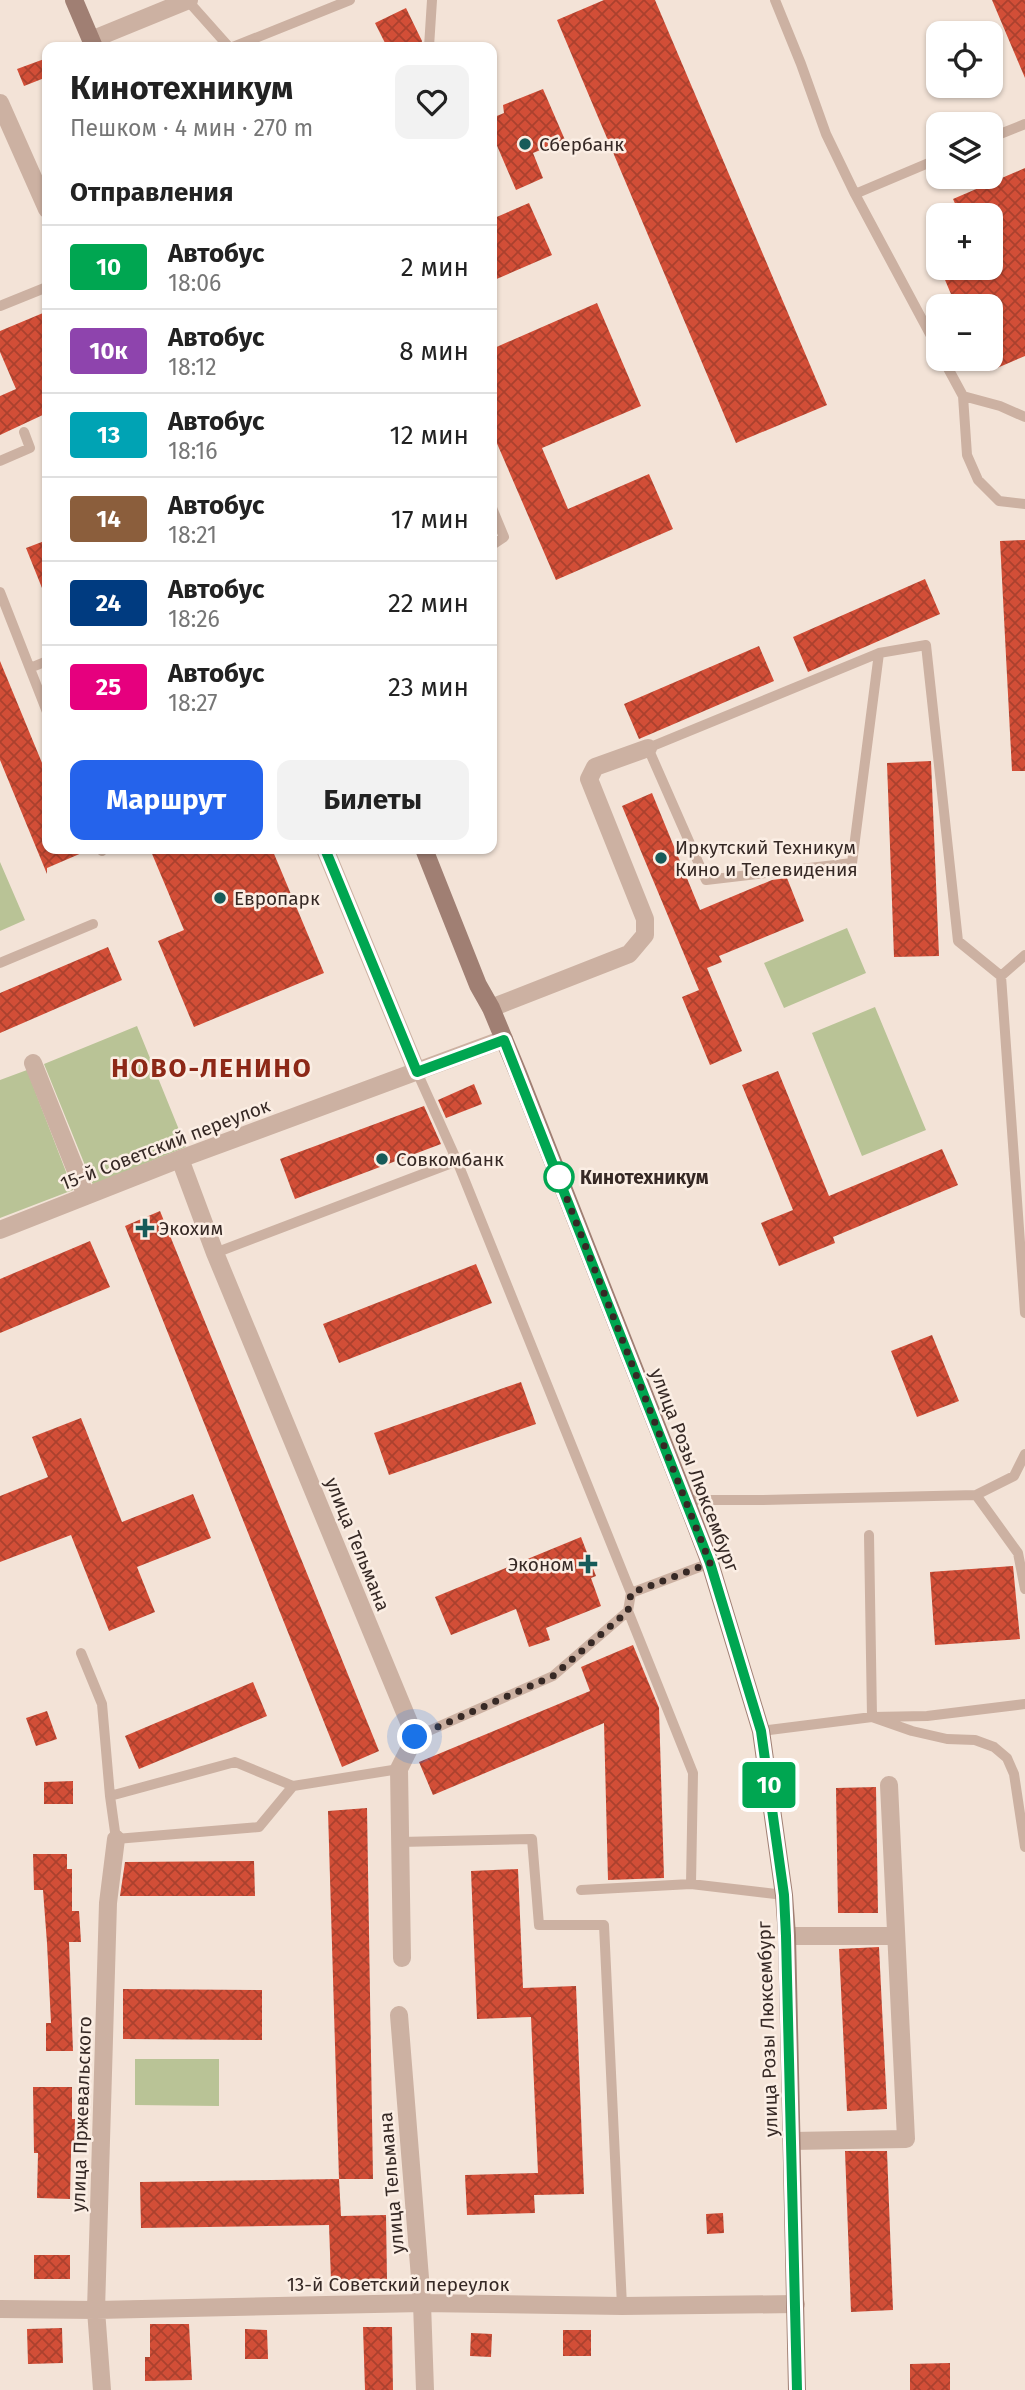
<!DOCTYPE html>
<html lang="ru">
<meta charset="utf-8">
<style>
body{margin:0;font-family:"Fira Sans",sans-serif;background:#f2f2f2;color:#222;height:100vh;display:flex;flex-direction:column;font-size:26px;white-space:nowrap}
*{box-sizing:border-box;margin:0}
p{font-size:23px;color:#767676}
.icon{flex:none;width:38px;height:38px;fill:none;stroke:currentColor;stroke-width:2;stroke-linecap:round;stroke-linejoin:round}
.map{position:relative;flex:1;overflow:hidden}
.drawer{position:absolute;left:42px;top:42px;width:455px;height:812px;display:flex;flex-direction:column;background:#fff;border-radius:14px;box-shadow:0 2px 5px #0004}
.drawer>*{flex:none}
.badge{padding:0 14px;border-radius:5px;font-size:24px;line-height:46px}
.fabs{position:absolute;left:926px;top:21px;display:grid;gap:14px}
.fabs a{display:grid;place-items:center;width:77px;height:77px;border-radius:14px;background:#fff;box-shadow:0 2px 5px #0004;font-size:35px}
.you{position:absolute;width:35px;height:35px;margin:-18px;border:5px solid #fff;border-radius:50%;background:#1a73e8;box-shadow:0 0 0 10px #1a73e833}
.map>.badge{position:absolute;translate:-50% -50%;box-shadow:0 0 0 4px #fff}
h2{padding:0 28px;font-size:26px;line-height:63px}
.round{display:grid;place-items:center;flex:none;width:74px;height:74px;border-radius:14px;background:#f2f2f2}
.summary{display:flex;align-items:center;justify-content:space-between;height:119px;padding:0 28px}
h1{font-size:33px;font-weight:700;line-height:52px}
.action{display:flex;gap:14px;margin-top:auto;padding:14px 28px}
.action a{flex:1;height:80px;border-radius:14px;background:#2563eb;color:#fff;font-size:28px;font-weight:700;line-height:80px;text-align:center}
.action a+a{background:#f2f2f2;color:#222}
ul{padding:0;list-style:none}
li{display:flex;align-items:center;gap:21px;height:84px;padding:0 28px;border-top:2px solid #e0e0e0}
li div{flex:1}
li b{display:block;font-size:26px}
li em{font-style:normal}
li .badge{min-width:77px;font-weight:700;text-align:center}
.map>svg:first-child{display:block}
</style>
<div class="map">
<svg width="1025" height="2390" viewBox="0 0 1025 2390">
<defs>
<pattern id="building-cross-hatch" width="8" height="8" patternUnits="userSpaceOnUse" patternTransform="scale(1.75)"><rect width="8" height="8" fill="#d24e37"/><path d="M0 0l8 8M0 8l8-8" fill="none" stroke="#ab412e"/></pattern>
</defs>
<rect width="100%" height="100%" fill="#f3e3d7"/>
<path fill="#b9c396" d="M0,862L25,920L0,931Z
M847,928L866,973L784,1008L764,963Z
M875,1007L926,1130L862,1156L812,1033Z
M137,1026L186,1147L93,1185L44,1064Z
M27,1070L73,1190L0,1218V1080Z
M135,2059H219V2106L135,2105Z"/>
<path fill="url(#building-cross-hatch)" d="M604,0H655L827,405L736,443L557,20Z
M992,0H1025V78Z
M406,8L422,41L421,47H387L375,23Z
M47,58V77L24,86L17,69Z
M543,89L565,140L533,153L543,178L516,190L492,134V118L504,113L503,105Z
M1025,168V356L990,371V306H956L940,268H990V215H960L953,199Z
M529,203L552,255L492,281V219Z
M597,303L641,406L542,448L568,509L649,474L673,529L556,580L492,432V349Z
M43,313L47,323V413L0,435V396L16,389L0,352V331Z
M47,540V598H46L26,548Z
M1025,540V771H1012L1000,541Z
M925,579L940,614L808,672L793,637Z
M759,646L774,681L639,739L624,704Z
M0,661L47,775V849H91L47,868V874L0,760Z
M931,761L939,956L894,957L887,763Z
M652,793L700,910L772,880L787,878L804,921L719,956L722,962L707,968L742,1051L710,1065L682,997L699,990L622,806Z
M150,849H272L324,973L194,1027L158,941L184,930Z
M108,947L122,980L0,1033V993Z
M778,1071L829,1196L942,1149L958,1185L833,1237L835,1243L779,1266L761,1223L793,1210L742,1085Z
M474,1084L482,1104L446,1118L438,1100Z
M424,1106L441,1144L295,1199L280,1159Z
M160,1211L379,1751L342,1767L125,1226Z
M90,1241L110,1287L0,1333V1279Z
M476,1264L492,1303L339,1363L323,1324Z
M932,1335L959,1401L917,1417L891,1351Z
M521,1382L536,1424L389,1475L374,1433Z
M81,1418L122,1522L193,1494L211,1538L137,1567L155,1612L109,1631L71,1535L0,1562V1496L48,1477L32,1437Z
M581,1537L596,1576L591,1578L601,1606L546,1628L550,1640L529,1647L516,1609L451,1635L435,1597Z
M1013,1566L1020,1639L935,1645L930,1572Z
M633,1645L659,1708L664,1878L608,1880L604,1723L433,1795L419,1762L590,1691L581,1667Z
M253,1682L267,1716L139,1769L125,1736Z
M47,1711L57,1739L36,1746L26,1718Z
M73,1781V1804H44V1782Z
M876,1787L878,1913H838L836,1788Z
M367,1808L373,2179H339L328,1811Z
M33,1854H67V1869H72V1911H79L81,1942H69L73,2051H46V2023H51L47,1943L43,1890H34Z
M254,1861L255,1896H120L125,1862Z
M518,1869L523,1988L576,1986L584,2194L534,2195L535,2213L467,2215L465,2175L538,2173L531,2017L477,2019L471,1871Z
M879,1947L887,2109L847,2111L839,1949Z
M123,1989L262,1990V2040L123,2039Z
M33,2087H72V2119H75L74,2152H71L70,2199L37,2198L38,2153H34Z
M845,2151H887L893,2310L851,2312Z
M339,2179L341,2216L386,2215L387,2280L331,2281L329,2225L141,2228L140,2182Z
M723,2213L724,2233L707,2234L706,2214Z
M34,2255H70V2279H34Z
M150,2324H189L192,2380L145,2381V2357H150Z
M363,2327H392L393,2390H365Z
M62,2328L63,2363L28,2364L27,2329Z
M245,2329L267,2330L268,2359H245Z
M563,2330H591V2356H563Z
M471,2333L492,2334L491,2357L470,2356Z
M950,2363V2390H910V2364Z"/>
<g fill="none" stroke-linecap="round" stroke-linejoin="round">
<path stroke="#ccb1a2" stroke-width="10" d="M775,0L801,64L826,134L855,194
M188,1L229,47
M233,47L350,0
M429,47L432,0
M990,138L1025,124
M938,159L855,194L938,349
M0,306L47,287
M943,359L963,396L967,455L978,480L999,501L1025,504
M963,396L1000,406L1025,417
M0,461L30,448L24,432
M492,508L504,537L492,545
M0,592L47,712
M879,653L852,863L706,880L648,748L879,653L926,645L958,941L1001,976L1025,1313
M30,668L47,661
M101,849L102,851
M0,963L93,924
M1001,976L1025,955
M417,1072L457,1161L631,1593L710,1563
M215,1253L457,1161
M976,1495L1018,1553L1025,1589
M686,1500H763L976,1495L1014,1476L1025,1454
M869,1535L872,1717L927,1716L1025,1704
M628,1611L693,1773L691,1884
M81,1653L102,1704L110,1796
M761,1731L872,1717L912,1731L947,1739L975,1740L994,1747L1007,1758L1014,1774L1025,1847
M415,1737L553,1676L628,1611L631,1593
M293,1786L259,1827L116,1839L110,1796L235,1762L293,1786L399,1769
M400,1842L532,1839L539,1925H604L622,2306
M581,1890L691,1884L784,1895"/>
<path stroke="#ccb1a2" stroke-width="18" d="M91,40L189,0
M0,103L47,209
M325,849L417,1072
M491,1008L629,954L645,935V919L589,779L595,767L648,748
M33,1063L86,1196
M180,1159L215,1253L415,1737L399,1769L402,1958
M0,1230L180,1159L504,1039
M787,1936H896
M399,2015L422,2303L425,2390
M792,2141L906,2139L889,1785
M0,2309L96,2310L422,2303L622,2306L796,2304
M102,2390L96,2310L108,1903L116,1839"/>
<path stroke="#a07f73" stroke-width="18" d="M74,0L94,47
M424,849L478,985L491,1008L518,1073L686,1500L710,1563L761,1731L784,1895L787,1936L797,2390"/>
</g>
<g fill="none" stroke-linecap="round" stroke-linejoin="round">
<defs>
<path id="line" d="M325,849L417,1072L504,1040L710,1563L761,1731L784,1895L786,1936L797,2390"/>
</defs>
<use href="#line" stroke="#fff" stroke-width="16"/>
<use href="#line" stroke="#00a651" stroke-width="10"/>
<path stroke="#362925" stroke-width="7" stroke-dasharray="0 12.6" d="M415,1737L553,1676L628,1611L631,1593L710,1563L556,1171L559,1177"/>
</g>
<g fill="#175b59" stroke="#fbeee4" stroke-width="2.5">
<circle cx="525" cy="144" r="7"/>
<circle cx="661" cy="858" r="7"/>
<circle cx="220" cy="898" r="7"/>
<circle cx="382" cy="1159" r="7"/>
<path d="M141.5 1217.5h7v7h7v7h-7v7h-7v-7h-7v-7h7z"/>
<path d="M584.5 1553.5h7v7h7v7h-7v7h-7v-7h-7v-7h7z"/>
</g>
<circle fill="#fff" stroke="#00a651" stroke-width="3.5" cx="559" cy="1177" r="14"/>
<g text-anchor="middle" stroke-width="5" stroke-linejoin="round" paint-order="stroke">
<g font-size="19" fill="#362925" stroke="#fbeee4" text-anchor="start">
<text x="539" y="151">Сбербанк</text>
<text x="675" y="854">Иркутский Техникум<tspan x="675" dy="22">Кино и Телевидения</tspan></text>
<text x="234" y="905">Европарк</text>
<text x="396" y="1166">Совкомбанк</text>
<text x="159" y="1235">Экохим</text>
<text x="574" y="1571" text-anchor="end">Эконом</text>
</g>
<g font-size="19" fill="#362925" stroke="#fbeee4">
<text transform="translate(165 1144) rotate(-21)" y="7">15-й Советский переулок</text>
<text transform="translate(695 1470) rotate(69)" y="7">улица Розы Люксембург</text>
<text transform="translate(358 1544) rotate(68)" y="7">улица Тельмана</text>
<text transform="translate(767 2029) rotate(-92)" y="7">улица Розы Люксембург</text>
<text transform="translate(81 2114) rotate(-88)" y="7">улица Пржевальского</text>
<text transform="translate(391 2183) rotate(-95)" y="7">улица Тельмана</text>
<text x="398" y="2291">13-й Советский переулок</text>
</g>
<g font-size="19" font-weight="bold" fill="#362925" stroke="#fbeee4" text-anchor="start">
<text x="580" y="1184">Кинотехникум</text>
</g>
<g font-size="26" font-weight="bold" letter-spacing="2" fill="#8d2817" stroke="#fbeee4">
<text x="212" y="1077">НОВО-ЛЕНИНО</text>
</g>
</g>
</svg>
<div class="fabs">
<a><svg class="icon" aria-label="locate" viewBox="0 0 24 24"><circle cx="12" cy="12" r="6"/><path d="M12 2v4M12 18v4M2 12h4M18 12h4"/></svg></a>
<a><svg class="icon" aria-label="layers" viewBox="0 0 24 24"><path d="M12 4l9 5-9 5-9-5zM3 14l9 5 9-5"/></svg></a>
<a>+</a>
<a>−</a>
</div>
<div class="you" style="left:415px;top:1737px"></div>
<b class="badge" style="left:769px;top:1785px;background:#00a651;color:#fff">10</b>
<section class="drawer">
<div class="summary"><div><h1>Кинотехникум</h1><p>Пешком · 4 мин · 270 m</p></div><a class="round"><svg class="icon" aria-label="heart" viewBox="0 0 24 24"><path d="M12 20l-8-8c-3-5 5-10 8-4 3-6 11-1 8 4z"/></svg></a></div>
<h2>Отправления</h2>
<ul>
<li><span class="badge" style="background:#00a651;color:#fff">10</span><div><b>Автобус</b><p>18:06</p></div><em>2 мин</em></li>
<li><span class="badge" style="background:#8e44ad;color:#fff">10к</span><div><b>Автобус</b><p>18:12</p></div><em>8 мин</em></li>
<li><span class="badge" style="background:#00a3b4;color:#fff">13</span><div><b>Автобус</b><p>18:16</p></div><em>12 мин</em></li>
<li><span class="badge" style="background:#8b5e3c;color:#fff">14</span><div><b>Автобус</b><p>18:21</p></div><em>17 мин</em></li>
<li><span class="badge" style="background:#003b80;color:#fff">24</span><div><b>Автобус</b><p>18:26</p></div><em>22 мин</em></li>
<li><span class="badge" style="background:#e6007e;color:#fff">25</span><div><b>Автобус</b><p>18:27</p></div><em>23 мин</em></li>
</ul>
<div class="action"><a>Маршрут</a><a>Билеты</a></div>
</section>
</div>
